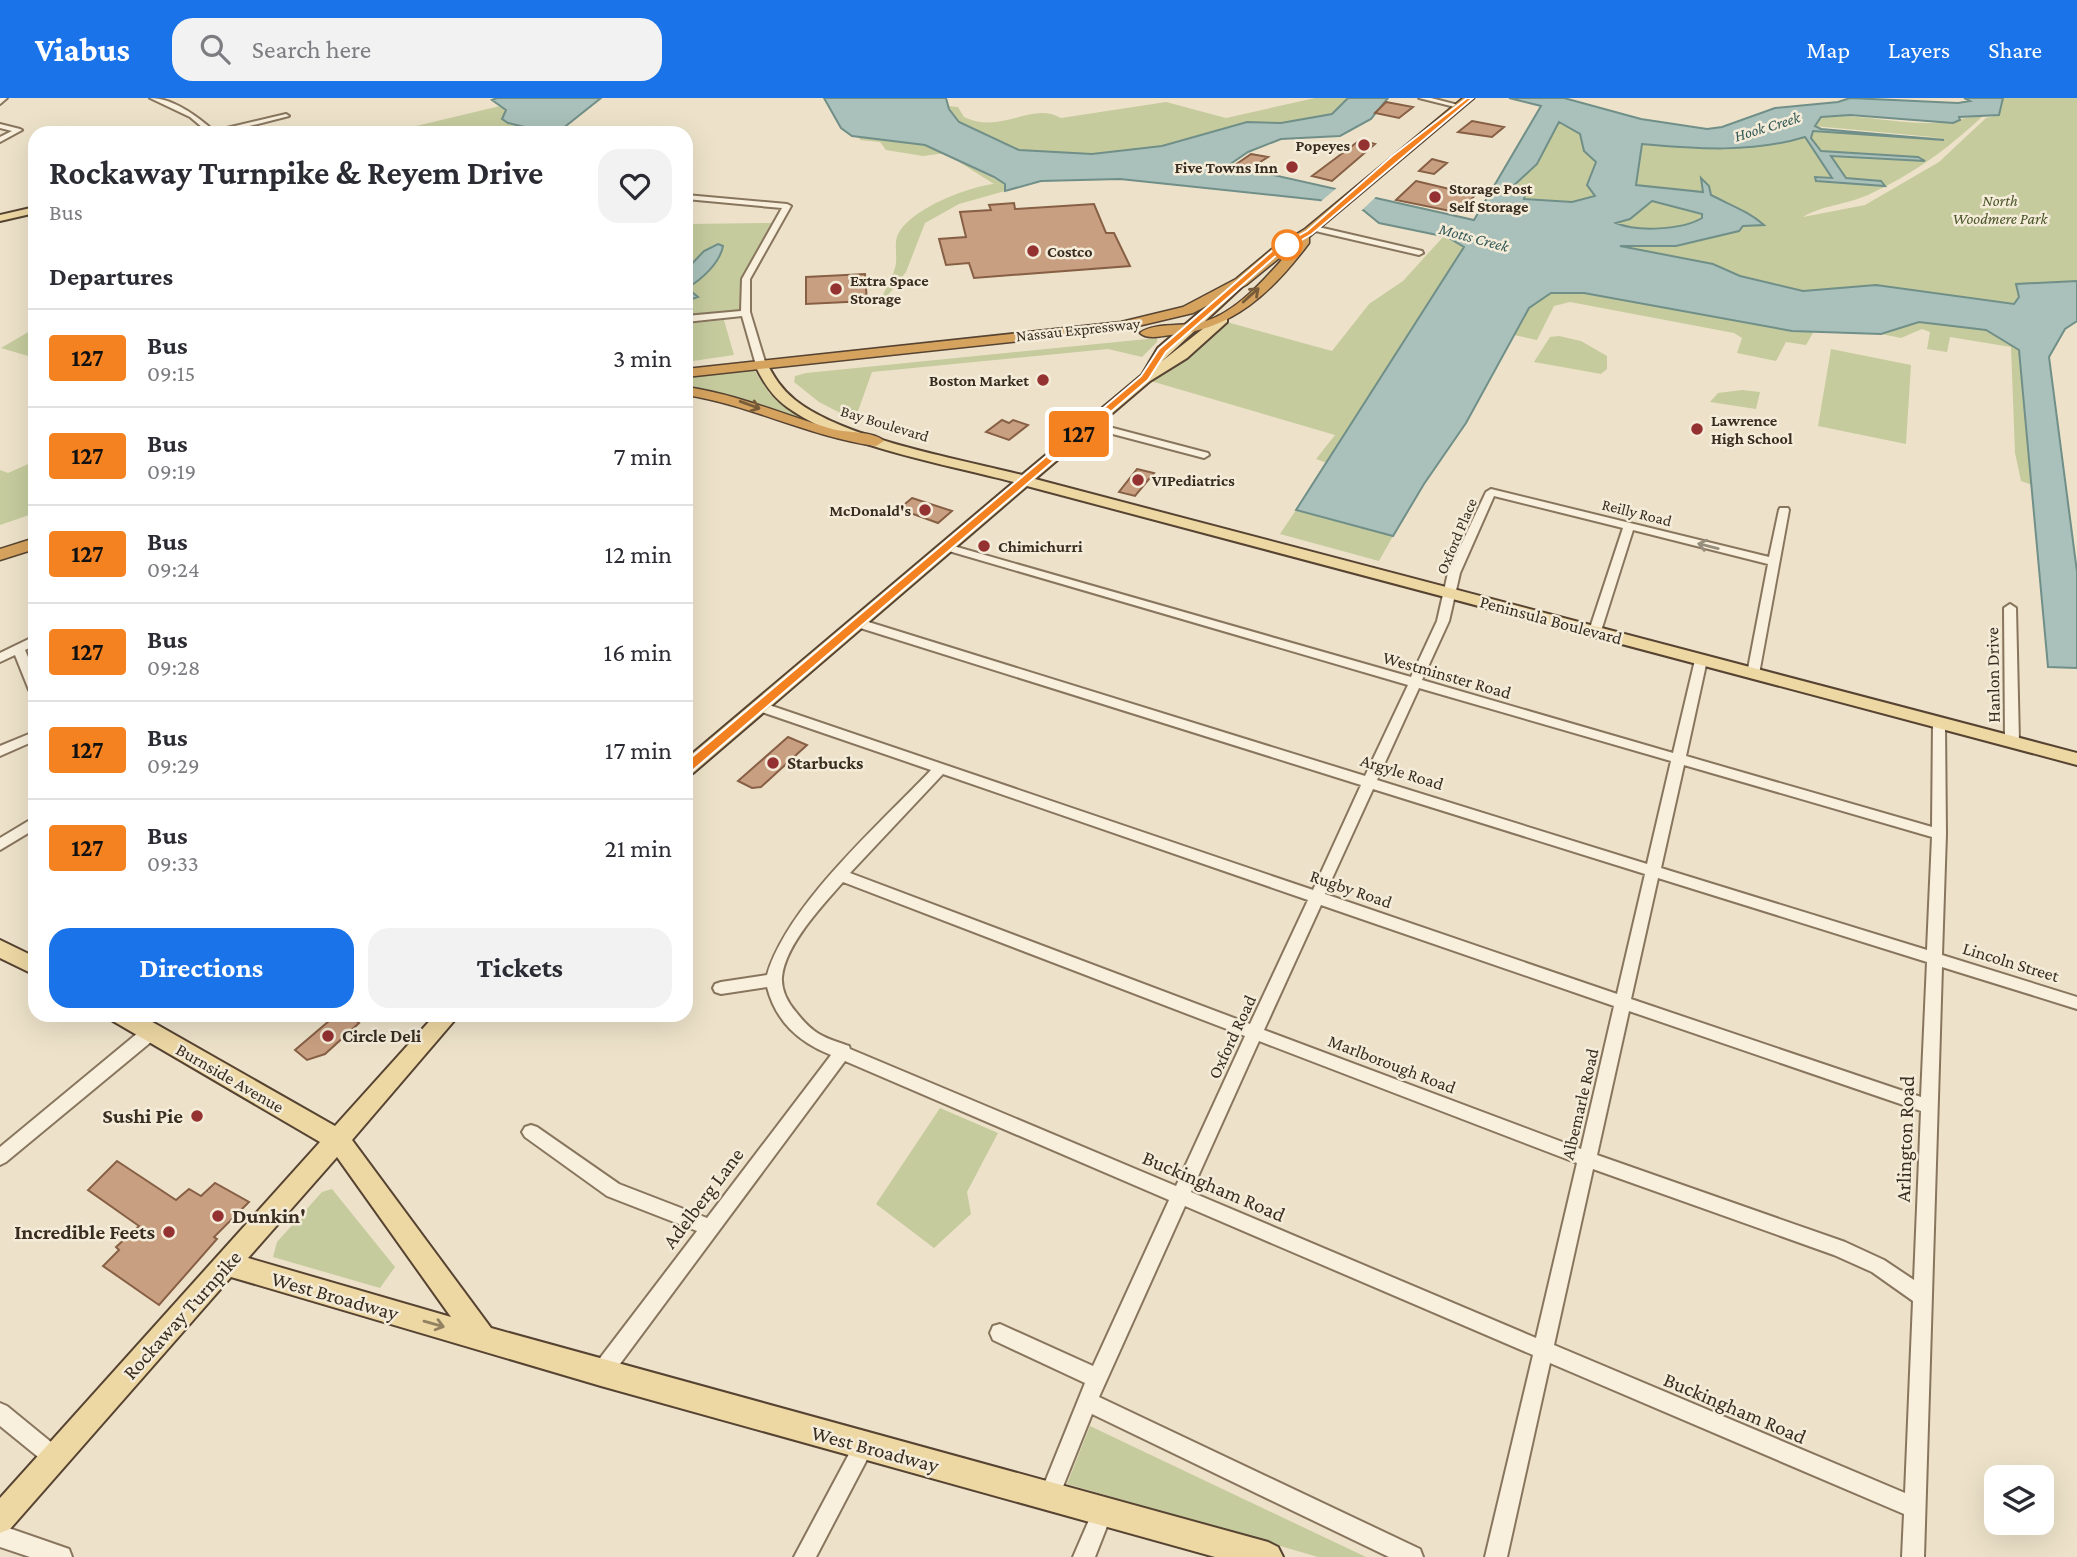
<!DOCTYPE html>
<style>
body{margin:0;font-family:"Crimson Pro",serif;background:#f2f2f3;color:#2b2b33;height:100vh;display:flex;flex-direction:column;font-size:26px;white-space:nowrap}
*{box-sizing:border-box;margin:0}
p{font-size:23px;color:#7c7c81}
.icon{flex:none;width:38px;height:38px;fill:none;stroke:currentColor;stroke-width:2;stroke-linecap:round;stroke-linejoin:round}
.map{position:relative;flex:1;overflow:hidden}
.panel{position:absolute;left:28px;top:28px;width:665px;height:896px;display:flex;flex-direction:column;background:#fff;border-radius:21px;box-shadow:0 7px 28px #0002}
.panel>*{flex:none}
.badge{padding:0 14px;border-radius:5px;font-size:24px;line-height:46px}
.tools{position:absolute;left:1984px;top:1367px;display:grid;gap:14px}
.tools a{display:grid;place-items:center;width:70px;height:70px;border-radius:14px;background:#fff;box-shadow:0 7px 28px #0002;font-size:35px}
.map>.badge{position:absolute;translate:-50% -50%;box-shadow:0 0 0 4px #fff}
h2{padding:0 21px;font-size:26px;line-height:63px}
.round{display:grid;place-items:center;flex:none;width:74px;height:74px;border-radius:21px;background:#f2f2f3}
.summary{display:flex;align-items:center;justify-content:space-between;height:119px;padding:0 21px}
h1{font-size:33px;font-weight:700;line-height:52px}
.button{display:flex;gap:14px;margin-top:auto;padding:14px 21px}
.button a{flex:1;height:80px;border-radius:21px;background:#1a73e8;color:#fff;font-size:28px;font-weight:700;line-height:80px;text-align:center}
.button a+a{background:#f2f2f3;color:#2b2b33}
ul{padding:0;list-style:none}
li{display:flex;align-items:center;gap:21px;height:98px;padding:0 21px;border-top:2px solid #e1e1e2}
li div{flex:1}
li b{display:block;font-size:26px}
li em{font-style:normal}
li .badge{min-width:77px;font-weight:700;text-align:center}
header{display:flex;align-items:center;gap:42px;box-sizing:border-box;height:98px;padding:0 35px;background:#1a73e8;color:#fff}
header strong{font-size:33px}
nav{display:flex;gap:38px;margin-inline-start:auto;font-size:24px}
.search{width:490px;height:63px;background:#f2f2f3;display:flex;align-items:center;gap:18px;box-sizing:border-box;padding:0 24px;border-radius:21px;color:#7c7c81;font-size:26px}
.map>svg:first-child{display:block}
</style>
<header>
<strong>Viabus</strong>
<div class="search"><svg class="icon" aria-label="search" viewBox="0 0 24 24"><circle cx="10" cy="10" r="6"/><path d="M15 15l6 6"/></svg>Search here</div>
<nav><a>Map</a><a>Layers</a><a>Share</a></nav>
</header>
<div class="map">
<svg width="2077" height="1459" viewBox="0 0 2077 1459">
<rect width="100%" height="100%" fill="#ede2c9"/>
<path fill="#c5cb9d" d="M1315,0H1348L1332,16L1281,25L1247,24L1162,48L1092,56L1019,52L959,24L948,8L958,9L964,19C1001,37 1031,3 1061,20L1166,4L1226,20Z
M2003,0H2077V183L2016,187L2019,199L2014,206L1803,193L1740,178L1713,166L1615,147L1676,148L1742,128L1762,127C1729,94 1681,93 1636,87L1642,46C1697,51 1752,55 1805,39L1833,80L1881,83L1846,80L1830,58L1923,63L1918,59L1821,53L1811,40L1813,32L1943,40L1814,28L1822,18C1858,16 1893,25 1930,25C1946,25 1965,19 1983,18C1946,52 1915,75 1868,97C1848,106 1820,108 1803,119L1865,107L1939,64L1986,20L1999,17Z
M500,8L506,12L503,21L508,25L533,31L536,35H387Z
M1560,23L1580,36L1584,53L1596,64L1587,87L1596,98L1572,104L1524,101V97L1510,91L1537,66Z
M859,39L924,47L946,55L923,58L886,52L880,44L860,42Z
M956,62L1005,86V93L959,106L925,125L906,174L878,210C882,195 891,184 895,170C898,159 894,149 897,139C907,112 967,89 994,86Z
M1651,103L1703,116L1702,120C1681,132 1637,134 1615,125L1630,121Z
M772,125L740,194L742,212L686,217V126Z
M1443,139L1465,149L1327,365L1316,361L1335,337L1144,281L1223,223L1332,253L1369,206L1403,183Z
M1551,195H1584L1792,233H1814L1806,247L1786,244L1776,263L1737,255L1742,240L1734,235L1570,204L1554,208L1537,242L1514,237L1529,209Z
M724,222L734,257L686,264V226Z
M1919,224L1986,232L2019,252L2032,387L2021,383L2015,355L2011,249L1950,239L1947,254L1927,251L1930,234L1922,231L1901,240L1881,236Z
M35,230V260L1,250Z
M1559,238L1581,243L1607,258V271L1601,276L1534,264L1550,239Z
M1157,240V244L1142,259L1108,251L872,274L858,313L850,320L819,304L794,284L795,278L806,275Z
M1831,251L1911,267L1906,346L1818,328Z
M752,268L769,295L814,329L729,298L686,289V277Z
M1742,292L1760,294L1756,311L1710,304L1718,295Z
M35,363V415L0,427V372L8,375Z
M1296,412L1393,438L1379,463L1280,436Z
M940,1010L998,1035L967,1094L971,1116L934,1150L876,1106Z
M332,1091L395,1169L380,1190L273,1159L277,1144L322,1094Z
M1090,1328L1366,1459H1318L1067,1386Z"/>
<path fill="#a9c1ba" stroke="#708f88" stroke-width="2" fill-rule="evenodd" d="M497,0H601L557,35H536L533,31L508,25L502,21L506,12L492,2Z
M824,0H946L949,11L959,24L1019,52L1092,56L1162,48L1247,24L1281,25L1332,16L1348,0H1388L1371,21L1340,38L1281,41L1248,54L1229,67L1474,122L1541,8L1509,0H1564L1641,21L1707,31L1722,29L1775,10L1838,4L1850,0L1958,5L1970,3L1964,0H2003L1999,17L1959,19L1960,22L1953,25L1850,17L1821,19L1815,28L1821,31L1944,42L1813,33L1811,40L1821,53L1918,59L1925,63L1831,58L1846,80L1881,83L1885,88L1816,83L1815,79L1832,80L1805,39C1752,55 1697,51 1642,46L1636,87L1703,94L1701,80L1709,88L1711,97C1730,107 1748,113 1764,127L1743,128L1739,133L1676,148H1620L1713,166L1740,178L1803,193L1876,187L2014,206L2019,199L2016,186L2077,183V223L2065,231L2049,259L2077,474V570L2048,569L2019,252L1986,232L1919,224L1881,236L1792,233L1584,195H1551L1529,210L1466,325L1424,386L1393,438L1296,412L1464,149L1447,139L1379,125L1363,112L1319,102L1120,81L1041,83L1005,93V86L994,79L925,47L852,38L841,30ZM1559,24L1580,36L1584,53L1596,64L1587,87L1595,98L1572,104L1524,101L1525,97L1510,91L1537,66ZM1652,103L1702,116V120C1682,132 1637,134 1616,125L1630,121Z
M718,146L723,148C720,165 701,182 687,190L698,199L686,203V172L704,153Z"/>
<path fill="#ede2c9" d="M1339,88L1380,95L1360,114L1319,105Z"/>
<path fill="#c99f81" stroke="#865f45" stroke-width="2" d="M1386,4L1413,9L1399,20L1375,15Z
M1472,23L1504,29L1492,39L1458,34Z
M1360,42L1375,46L1332,83L1312,78Z
M1251,56L1268,59L1249,71L1235,67Z
M1432,61L1447,65L1434,76L1419,73Z
M1416,83L1475,97L1460,115L1396,102Z
M1014,105L1015,111L1094,106L1106,135H1114L1130,168L974,180L969,165L946,167L939,141L966,139L960,114L991,112L989,107Z
M865,176L867,203L806,206V179Z
M1002,322L1009,325L1013,322L1028,327L1009,342L986,334Z
M1137,371L1154,375L1135,398L1119,394Z
M912,400L952,413L938,425L899,411Z
M788,639L807,647L761,689L752,690L738,683Z
M336,917H347L359,925L325,956L307,962L295,952Z
M117,1063L176,1102L189,1091L201,1098L215,1085L249,1104L214,1139L217,1141L159,1207L103,1168L119,1152L116,1149L139,1128L88,1092Z"/>
<g fill="none" stroke-linecap="round" stroke-linejoin="round">
<defs>
<path id="minor" d="M0,0H7L0,6Z
M150,0C173,0 197,18 214,33L286,16L289,18L222,35H209L190,19Z
M1419,0H1431L1462,8L1459,10Z
M0,26L20,31L22,32L0,44V39L12,33L0,30Z
M686,97L787,106L791,108L750,181V214L766,267L764,269L756,267L742,218L686,224V218L741,213L742,181L782,110L686,101Z
M1314,128L1422,153L1423,155L1419,157L1311,132L1310,130Z
M1090,324L1208,355L1209,357L1204,360L1086,329L1085,327Z
M1491,391L1769,459L1779,412L1780,410H1788L1789,412L1759,576L1753,580L1747,576L1768,466L1633,432L1601,533L1595,537L1589,533L1623,430L1494,398L1460,475L1449,523L1422,582L1673,655L1695,562L1701,558L1705,559L1707,562L1686,658L1932,729L1933,625L1934,622H1944L1945,625L1946,736L1942,857L2077,899V911L1942,869L1924,1459H1902L1904,1416L1550,1265L1507,1459H1485L1533,1257L1185,1108L1099,1299L1420,1451L1423,1459H1389L1092,1316L1056,1406L1049,1409L1042,1406L1039,1399L1085,1285L993,1242L990,1235L993,1228L1000,1226L1093,1268L1169,1102L845,963L608,1282L601,1285L594,1282L591,1275L594,1268L697,1133L607,1098L525,1039L522,1034L525,1029L531,1027L537,1029L619,1086L707,1120L831,957C799,944 776,924 767,889L721,896L715,894L713,890L715,886L721,884L767,877C788,806 880,726 931,672L756,612L755,609L756,606H766L1313,792L1361,687L854,528L852,525L854,522H862L1365,678L1408,587L942,451L940,449L942,447H950L1411,579L1437,523L1448,475L1486,394ZM1419,590L1671,663L1647,766L1377,682ZM1684,667L1932,739L1927,852L1661,770ZM943,676L1308,802L1250,926L850,775ZM1373,691L1645,776L1617,896L1325,796ZM1658,780L1927,864L1921,999L1631,901ZM843,784L1245,938L1176,1088L850,951L849,948C823,939 814,937 796,914C788,905 781,892 782,879C785,847 822,808 843,784ZM1321,807L1614,908L1581,1051L1264,932ZM1629,913L1921,1013L1914,1182L1884,1162L1845,1144L1597,1057ZM1259,943L1577,1065L1536,1240L1191,1094ZM1593,1071L1834,1157L1872,1174L1913,1203L1905,1395L1554,1247Z
M2010,506L2016,510L2019,644L2012,648L2005,644L2004,510Z
M35,538V547L25,552L35,576V596L29,592L15,557L0,564V555Z
M29,636L34,637V643L0,658V648Z
M35,719V731L0,752V740Z
M151,927L157,929L159,934L157,939L6,1064L0,1067V1049L145,929Z
M0,1305L7,1308L62,1353L65,1360L62,1367L55,1370L48,1367L0,1328Z
M864,1338L871,1341L874,1348L816,1459H794L857,1341Z
M1103,1403L1110,1406L1113,1413L1095,1459H1073L1096,1406Z
M0,1427L69,1451L72,1459H30L0,1449Z"/>
<path id="major" d="M35,109V115L0,123V117Z
M1237,182L1247,184L1161,264L1219,218H1227V224L1187,260L1150,283L1035,381L2077,655V667L1027,388L693,675L686,677V661L1014,384C949,367 840,348 787,309C772,298 763,284 755,267L756,264H766C774,279 781,291 795,302C844,341 959,361 1022,377L1142,277L1158,250Z
M0,842L35,859V877L0,860Z
M110,917H140L335,1028L435,917H459L352,1042L491,1230L1268,1444L1278,1449L1283,1459H1215L601,1288L231,1179L10,1431L0,1435V1400L320,1044L113,923ZM337,1059L451,1219L248,1160Z"/>
<path id="highway" d="M1463,0H1474L1309,139V145C1273,193 1233,232 1171,237C1161,238 1148,242 1140,235C1153,224 1186,229 1203,224C1239,214 1270,175 1294,148L1246,187L1193,215L1121,232L686,279V271L1121,224L1183,209L1236,181L1272,151L1305,131Z
M686,289C737,296 783,317 832,331C846,335 874,333 884,343L876,348C810,339 751,307 686,297Z
M35,440V451L0,462V451Z"/>
</defs>
<use href="#minor" stroke="#88755e" stroke-width="4"/>
<use href="#major" stroke="#564332" stroke-width="4"/>
<use href="#highway" stroke="#564332" stroke-width="3"/>
<use href="#minor" fill="#f8efdc" fill-rule="evenodd"/>
<use href="#major" fill="#edd7a3" fill-rule="evenodd"/>
<use href="#highway" fill="#d6a35f" fill-rule="evenodd"/>
</g>
<defs><path id="oneway-shaft" d="M-6 0H5M1.5-3L5.5 0L1.5 3" fill="none" stroke-width="1.6" stroke-linecap="round" stroke-linejoin="round" transform="scale(1.75)"/></defs>
<g stroke="#785c3a">
<use href="#oneway-shaft" transform="translate(1251 197) rotate(-42)"/>
<use href="#oneway-shaft" transform="translate(750 307) rotate(20)"/>
</g>
<use stroke="#988e7e" href="#oneway-shaft" transform="translate(1708 448) rotate(-166)"/>
<use stroke="#938262" href="#oneway-shaft" transform="translate(434 1226) rotate(16)"/>
<path fill="#f58220" stroke="#fff" stroke-width="2" d="M1467,0H1473L1312,136L1279,155L1166,254L1148,282L691,674H681V668L1141,278L1159,251L1273,152L1307,133L1392,58Z"/>
<g fill="#943131" stroke="#f4ecd8" stroke-width="2.5">
<circle cx="1364" cy="47" r="7"/>
<circle cx="1292" cy="69" r="7"/>
<circle cx="1435" cy="99" r="7"/>
<circle cx="1033" cy="153" r="7"/>
<circle cx="836" cy="191" r="7"/>
<circle cx="1043" cy="282" r="7"/>
<circle cx="1697" cy="331" r="7"/>
<circle cx="1138" cy="382" r="7"/>
<circle cx="925" cy="412" r="7"/>
<circle cx="984" cy="448" r="7"/>
<circle cx="773" cy="665" r="7"/>
<circle cx="328" cy="938" r="7"/>
<circle cx="197" cy="1018" r="7"/>
<circle cx="218" cy="1118" r="7"/>
<circle cx="169" cy="1134" r="7"/>
</g>
<circle fill="#fff" stroke="#f58220" stroke-width="3.5" cx="1287" cy="147" r="14"/>
<g text-anchor="middle" stroke-width="5" stroke-linejoin="round" paint-order="stroke">
<g font-size="16" font-style="italic" fill="#315856" stroke="#f4ecd8">
<text transform="translate(1767 28) rotate(-17)" y="6">Hook Creek</text>
<text transform="translate(1474 139) rotate(15)" y="6">Motts Creek</text>
</g>
<g font-size="16" font-weight="bold" fill="#392d21" stroke="#f4ecd8" text-anchor="start">
<text x="1350" y="53" text-anchor="end">Popeyes</text>
<text x="1278" y="75" text-anchor="end">Five Towns Inn</text>
<text x="1449" y="96">Storage Post<tspan x="1449" dy="18">Self Storage</tspan></text>
<text x="1047" y="159">Costco</text>
<text x="850" y="188">Extra Space<tspan x="850" dy="18">Storage</tspan></text>
<text x="1029" y="288" text-anchor="end">Boston Market</text>
<text x="1711" y="328">Lawrence<tspan x="1711" dy="18">High School</tspan></text>
<text x="1152" y="388">VIPediatrics</text>
<text x="911" y="418" text-anchor="end">McDonald's</text>
<text x="998" y="454">Chimichurri</text>
</g>
<g font-size="16" font-style="italic" fill="#495529" stroke="#f4ecd8">
<text x="2000" y="108">North<tspan x="2000" dy="18">Woodmere Park</tspan></text>
</g>
<g font-size="16" fill="#392d21" stroke="#f4ecd8">
<text transform="translate(1078 231) rotate(-6)" y="6">Nassau Expressway</text>
<text transform="translate(885 325) rotate(17)" y="6">Bay Boulevard</text>
<text transform="translate(1637 414) rotate(14)" y="6">Reilly Road</text>
<text transform="translate(1456 438) rotate(-67)" y="6">Oxford Place</text>
</g>
<g font-size="18" fill="#392d21" stroke="#f4ecd8">
<text transform="translate(1551 522) rotate(15)" y="6">Peninsula Boulevard</text>
<text transform="translate(1447 577) rotate(16)" y="6">Westminster Road</text>
<text transform="translate(1993 577) rotate(-91)" y="6">Hanlon Drive</text>
<text transform="translate(1402 674) rotate(17)" y="6">Argyle Road</text>
<text transform="translate(1351 791) rotate(19)" y="6">Rugby Road</text>
<text transform="translate(2011 864) rotate(17)" y="6">Lincoln Street</text>
<text transform="translate(1232 939) rotate(-65)" y="6">Oxford Road</text>
<text transform="translate(1392 966) rotate(21)" y="6">Marlborough Road</text>
<text transform="translate(230 980) rotate(30)" y="6">Burnside Avenue</text>
<text transform="translate(1580 1006) rotate(-77)" y="6">Albemarle Road</text>
</g>
<g font-size="18" font-weight="bold" fill="#392d21" stroke="#f4ecd8" text-anchor="start">
<text x="787" y="671">Starbucks</text>
<text x="342" y="944">Circle Deli</text>
</g>
<g font-size="21" font-weight="bold" fill="#392d21" stroke="#f4ecd8" text-anchor="end">
<text x="183" y="1025">Sushi Pie</text>
<text x="232" y="1125" text-anchor="start">Dunkin'</text>
<text x="155" y="1141">Incredible Feets</text>
</g>
<g font-size="21" fill="#392d21" stroke="#f4ecd8">
<text transform="translate(1905 1041) rotate(-88)" y="7">Arlington Road</text>
<text transform="translate(1214 1088) rotate(23)" y="7">Buckingham Road</text>
<text transform="translate(703 1100) rotate(-53)" y="7">Adelberg Lane</text>
<text transform="translate(335 1198) rotate(16)" y="7">West Broadway</text>
<text transform="translate(182 1217) rotate(-48)" y="7">Rockaway Turnpike</text>
<text transform="translate(1735 1310) rotate(23)" y="7">Buckingham Road</text>
<text transform="translate(875 1351) rotate(15)" y="7">West Broadway</text>
</g>
</g>
</svg>
<div class="tools">
<a><svg class="icon" aria-label="layers" viewBox="0 0 24 24"><path d="M12 4l9 5-9 5-9-5zM3 14l9 5 9-5"/></svg></a>
</div>
<b class="badge" style="left:1079px;top:336px;background:#f58220;color:#111">127</b>
<section class="panel">
<div class="summary"><div><h1>Rockaway Turnpike &amp; Reyem Drive</h1><p>Bus</p></div><a class="round"><svg class="icon" aria-label="heart" viewBox="0 0 24 24"><path d="M12 20l-8-8c-3-5 5-10 8-4 3-6 11-1 8 4z"/></svg></a></div>
<h2>Departures</h2>
<ul>
<li><span class="badge" style="background:#f58220;color:#111">127</span><div><b>Bus</b><p>09:15</p></div><em>3 min</em></li>
<li><span class="badge" style="background:#f58220;color:#111">127</span><div><b>Bus</b><p>09:19</p></div><em>7 min</em></li>
<li><span class="badge" style="background:#f58220;color:#111">127</span><div><b>Bus</b><p>09:24</p></div><em>12 min</em></li>
<li><span class="badge" style="background:#f58220;color:#111">127</span><div><b>Bus</b><p>09:28</p></div><em>16 min</em></li>
<li><span class="badge" style="background:#f58220;color:#111">127</span><div><b>Bus</b><p>09:29</p></div><em>17 min</em></li>
<li><span class="badge" style="background:#f58220;color:#111">127</span><div><b>Bus</b><p>09:33</p></div><em>21 min</em></li>
</ul>
<div class="button"><a>Directions</a><a>Tickets</a></div>
</section>
</div>
